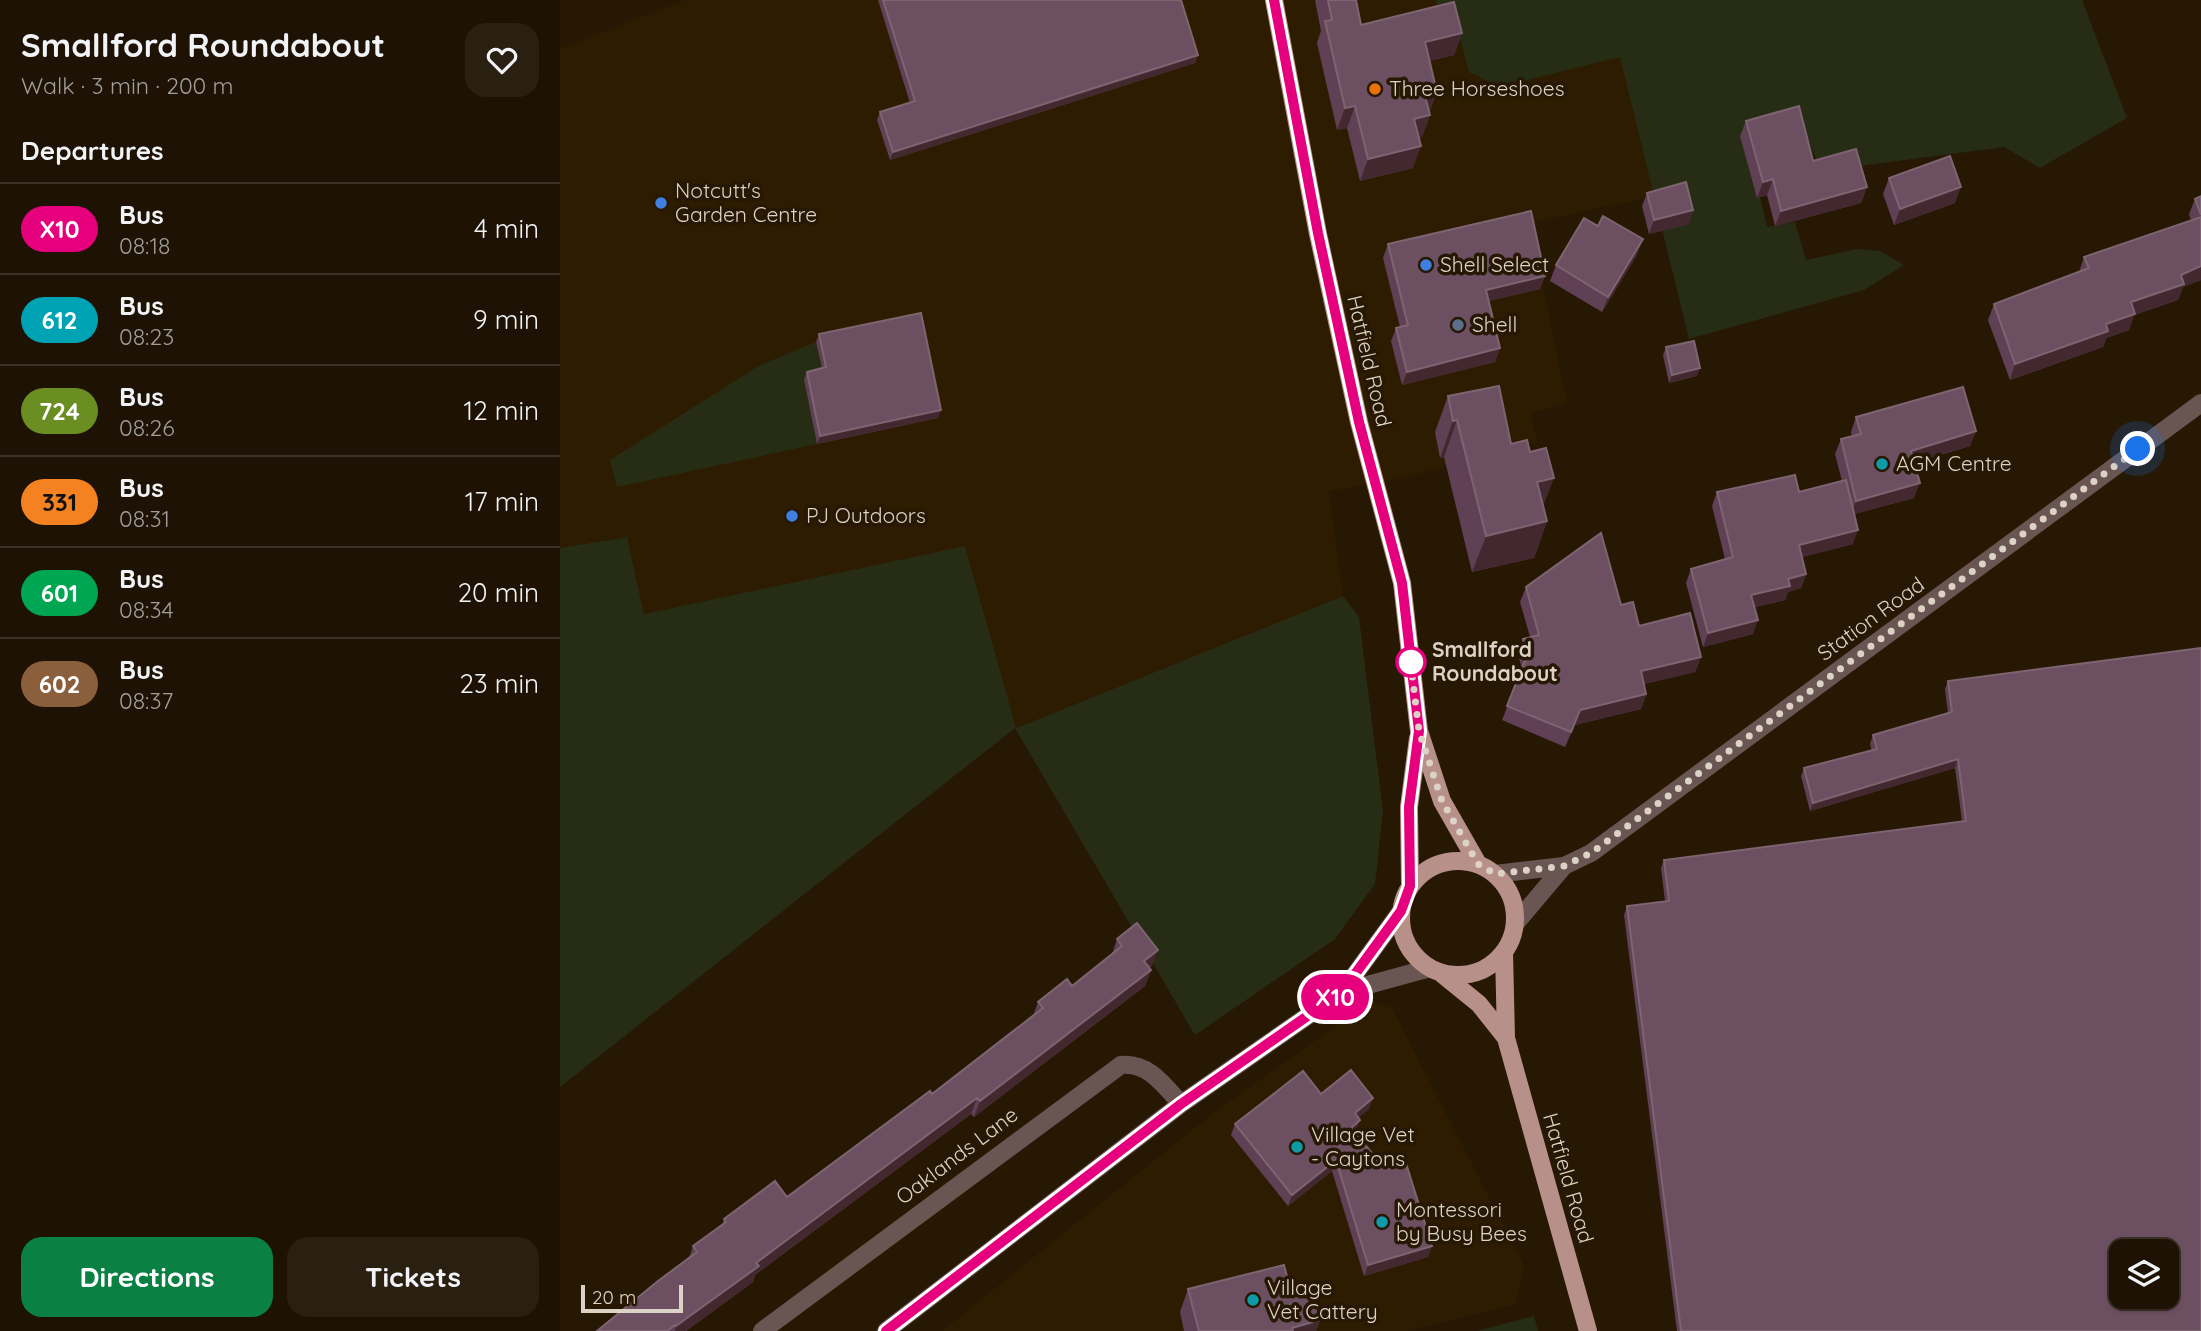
<!DOCTYPE html>
<meta charset="utf-8">
<style>
body{margin:0;font-family:Quicksand,sans-serif;background:#2a2012;color:#f1f3f6;height:100vh;display:flex;flex-direction:column;font-size:26px;white-space:nowrap}
*{box-sizing:border-box;margin:0}
p{font-size:23px;color:#a09e9a}
.icon{flex:none;width:38px;height:38px;fill:none;stroke:currentColor;stroke-width:2;stroke-linecap:round;stroke-linejoin:round}
.map{position:relative;flex:1;overflow:hidden}
.side{display:flex;flex-direction:column;background:#1d1203;width:560px}
.side>*{flex:none}
.badge{padding:0 14px;border-radius:23px;font-size:24px;line-height:46px}
.tools{position:absolute;left:1549px;top:1239px;display:grid;gap:14px}
.tools a{display:grid;place-items:center;width:70px;height:70px;border-radius:14px;background:#1d1203;box-shadow:0 2px 5px #0004,0 0 0 2px #3b3225;font-size:35px}
.scale{position:absolute;left:21px;bottom:18px;width:102px;box-sizing:border-box;padding-left:7px;border:4px solid #ddd2c6;border-top:0;font-size:19px;line-height:24px;white-space:nowrap;color:#ddd2c6;-webkit-text-stroke:5px #271804;paint-order:stroke}
.you{position:absolute;width:35px;height:35px;margin:-18px;border:5px solid #fff;border-radius:50%;background:#1a73e8;box-shadow:0 0 0 10px #1a73e833}
.map>.badge{position:absolute;translate:-50% -50%;box-shadow:0 0 0 4px #fff}
h2{padding:0 21px;font-size:26px;line-height:63px}
.round{display:grid;place-items:center;flex:none;width:74px;height:74px;border-radius:21px;background:#2a2012}
.summary{display:flex;align-items:center;justify-content:space-between;height:119px;padding:0 21px}
h1{font-size:33px;font-weight:800;line-height:52px}
.button{display:flex;gap:14px;margin-top:auto;padding:14px 21px}
.button a{flex:1;height:80px;border-radius:21px;background:#0b8043;color:#fff;font-size:28px;font-weight:800;line-height:80px;text-align:center}
.button a+a{background:#2a2012;color:#f1f3f6}
ul{padding:0;list-style:none}
li{display:flex;align-items:center;gap:21px;height:91px;padding:0 21px;border-top:2px solid #3b3225}
li div{flex:1}
li b{display:block;font-size:26px}
li em{font-style:normal}
li .badge{min-width:77px;font-weight:700;text-align:center}
main{display:flex;flex:1;min-height:0}
.map>svg:first-child{display:block}
</style>
<main>
<section class="side">
<div class="summary"><div><h1>Smallford Roundabout</h1><p>Walk · 3 min · 200 m</p></div><a class="round"><svg class="icon" aria-label="heart" viewBox="0 0 24 24"><path d="M12 20l-8-8c-3-5 5-10 8-4 3-6 11-1 8 4z"/></svg></a></div>
<h2>Departures</h2>
<ul>
<li><span class="badge" style="background:#e6007e;color:#fff">X10</span><div><b>Bus</b><p>08:18</p></div><em>4 min</em></li>
<li><span class="badge" style="background:#00a3b4;color:#fff">612</span><div><b>Bus</b><p>08:23</p></div><em>9 min</em></li>
<li><span class="badge" style="background:#6b8e23;color:#fff">724</span><div><b>Bus</b><p>08:26</p></div><em>12 min</em></li>
<li><span class="badge" style="background:#f58220;color:#111">331</span><div><b>Bus</b><p>08:31</p></div><em>17 min</em></li>
<li><span class="badge" style="background:#00a651;color:#fff">601</span><div><b>Bus</b><p>08:34</p></div><em>20 min</em></li>
<li><span class="badge" style="background:#8b5e3c;color:#fff">602</span><div><b>Bus</b><p>08:37</p></div><em>23 min</em></li>
</ul>
<div class="button"><a>Directions</a><a>Tickets</a></div>
</section>
<div class="map">
<svg width="1641" height="1331" viewBox="0 0 1641 1331">
<rect width="100%" height="100%" fill="#271804"/>
<path fill="#2e1c01" d="M125,0H1047L1094,196L970,223L1007,402L970,414L977,442L838,479L769,491L783,596L455,728L405,546L84,614L67,537L0,548V49Z
M811,1001L832,1008L964,1265L956,1304L846,1331H382L652,1114Z"/>
<path fill="#272c14" d="M876,0H1522L1567,118L1480,168L1444,147L1261,171L1241,123L1186,137L1207,227L1235,222L1246,260L1297,249L1320,251L1344,265L1304,290L1129,339L1060,57L940,87L909,72L895,20L878,10Z
M256,342L263,375L244,380L257,444L57,487L50,460L200,365Z
M67,537L84,614L405,546L456,728L783,596L799,617L823,811L815,884L775,939L635,1035L455,728L0,1087V548Z
M974,1316L978,1331H917Z"/>
<g fill="none" stroke-linecap="round" stroke-linejoin="round">
<path stroke="#695653" stroke-width="18" d="M935,874L1004,866L1031,853L1641,403
M955,924L1004,866
M782,992L841,911
M202,1331L561,1065C588,1062 604,1085 621,1104
M326,1331L621,1104L782,992L870,968"/>
<path stroke="#b8908a" stroke-width="18" d="M714,0L758,234L799,422L842,583L859,731L882,801L918,864
M841 918a57 57 0 1 1 114 0a57 57 0 1 1-114 0Z
M850,886L849,807L858,738
M944,952L946,1038L1028,1331
M882,974L919,1004L946,1038"/>
</g>
<path fill="#5f4055" d="M318,0H621L638,55L635,63L330,160L317,120L320,112L350,103Z
M755,0H796L801,25L902,33L894,55L869,61L870,115L862,137L859,138L853,168L800,181L787,128L777,130L757,43L761,31Z
M1186,121L1253,161L1307,187L1301,203L1215,226L1207,195L1197,198L1180,136Z
M1329,178L1395,203L1334,225L1323,194Z
M1087,193L1133,210L1128,224L1089,234L1082,206Z
M1641,196V280L1623,287L1618,300L1574,315L1569,330L1546,338L1543,347L1450,380L1428,320L1434,304L1519,272L1524,257L1631,220L1629,214L1635,199Z
M828,244L985,276L980,289L928,301L940,348L935,362L842,385L831,341L836,328L840,327L823,258Z
M1077,255L1042,312L990,281L996,265Z
M259,334L378,418L257,444L244,380L247,372L262,368L256,342Z
M1106,347L1137,376L1109,383L1103,355Z
M888,396L951,444L983,506L987,521L974,558L912,572L884,457L880,458L875,432Z
M1296,417L1416,431L1410,446L1354,463V498L1294,514L1293,544L1242,557L1246,574L1241,588L1228,592L1225,600L1195,607L1193,634L1143,647L1126,583L1131,569L1165,559L1152,506L1157,492H1239L1282,481L1275,454L1281,439L1292,437L1291,432Z
M966,587L1061,605L1079,626L1141,657L1135,672L1084,684L1086,694L1081,709L1015,725L1005,747L942,720L962,669L958,654L963,639L970,637L960,602Z
M1388,681L1641,1331H1117L1064,915L1067,906L1105,901L1101,868L1104,860L1402,821L1395,768L1250,811L1241,776L1244,768L1312,751L1310,744L1313,735L1388,713L1385,689Z
M557,939L592,966L589,968L591,970L585,986L414,1117L411,1114L195,1275L193,1282L126,1331H37L129,1258L133,1246L162,1225L164,1219L227,1197L372,1094L473,1016L478,1002L512,986L552,954Z
M761,1094L809,1109L798,1118L800,1120L795,1132L872,1246L868,1257L804,1276L772,1171L728,1206L671,1135L675,1124Z
M628,1289L732,1295L760,1320L756,1331H624L620,1312Z"/>
<path fill="#43292f" d="M902,33L894,55L857,64L865,42Z
M638,55L635,63L330,160L333,152Z
M877,92L869,114L865,96Z
M795,106L787,128L777,130L785,108Z
M870,115L862,137L846,141L854,119Z
M861,146L853,168L800,181L808,159Z
M1213,179L1207,195L1197,198L1203,182Z
M1307,187L1301,203L1215,226L1221,211Z
M1401,187L1395,203L1334,225L1340,209Z
M1133,210L1128,224L1089,234L1094,220Z
M1083,239L1077,255L1042,312L1048,297Z
M1641,266V280L1623,287L1618,300L1574,315L1569,330L1546,338L1543,347L1450,380L1455,364L1621,275Z
M985,276L980,289L921,303L926,290Z
M940,348L935,362L842,385L847,372Z
M1140,368L1137,376L1109,383L1112,375Z
M381,410L378,418L257,444L260,436Z
M897,420L884,457L880,458L893,421Z
M1416,431L1410,446L1345,465L1351,451Z
M994,478L980,514L977,482Z
M1360,483L1354,498L1291,515L1296,501Z
M987,521L974,558L912,572L926,536Z
M1298,530L1293,544L1234,559L1239,545Z
M1246,574L1241,588L1228,592L1225,600L1186,609L1191,595L1228,579Z
M1198,620L1193,634L1143,647L1148,633Z
M1141,657L1135,672L1076,686L1081,671Z
M1086,694L1081,709L1015,725L1005,747L1020,710Z
M1398,759L1395,768L1250,811L1253,803Z
M598,950L592,966L578,977L584,961Z
M591,970L585,986L414,1117L420,1101Z
M417,1098L411,1114L195,1275L193,1282L126,1331H115L116,1326L196,1263Z
M813,1098L809,1109L791,1124L795,1113Z
M800,1120L796,1131L787,1139L791,1128Z
M776,1160L772,1171L728,1206L732,1195Z
M872,1246L868,1257L804,1276L808,1265Z
M760,1320L756,1331H731L732,1328Z"/>
<path fill="#6c5061" stroke="#7e6471" stroke-width="2" fill-rule="evenodd" d="M323,0H621L638,55L333,152L320,112L355,101Z
M768,0H796L801,25L894,2L902,33L865,42L877,92L865,96L870,115L854,119L861,146L808,159L795,106L785,108L765,21L772,20Z
M1239,106L1253,161L1296,149L1307,187L1221,211L1213,179L1203,182L1186,121Z
M1390,156L1401,187L1340,209L1329,178Z
M1126,182L1133,210L1094,220L1087,193Z
M1641,196V215L1635,199Z
M971,211L985,276L926,290L940,348L847,372L836,328L848,325L828,244Z
M1043,216L1083,239L1048,297L996,265L1024,218L1038,226Z
M1641,217V266L1621,275L1624,284L1571,302L1575,314L1546,324L1548,331L1455,364L1434,304L1529,268L1524,257Z
M361,313L381,410L260,436L247,372L266,367L259,334Z
M1134,341L1140,368L1112,375L1106,347Z
M939,386L951,444L967,440L970,452L986,448L994,478L977,482L987,521L926,536L897,420L893,421L888,396Z
M1403,387L1416,431L1351,451L1360,483L1296,501L1281,439L1301,434L1296,417Z
M1235,475L1239,492L1286,480L1298,530L1239,545L1246,574L1228,579L1230,586L1191,595L1198,620L1148,633L1131,569L1173,557L1157,492Z
M1041,533L1061,605L1073,602L1079,626L1130,613L1141,657L1081,671L1086,694L1020,710L1011,732L947,706L967,655L963,639L979,635L966,587Z
M1641,648V1331H1121L1067,906L1109,901L1104,860L1406,821L1398,759L1253,803L1244,768L1317,749L1313,735L1392,712L1388,681ZM1561,1251H1606V1297H1561Z
M577,923L598,950L584,961L591,970L420,1101L417,1098L196,1263L199,1266L116,1326L115,1325L107,1331H37L98,1281L137,1252L133,1246L166,1222L164,1219L215,1181L227,1197L370,1091L372,1094L483,1008L478,1002L507,979L512,986L562,946L557,939Z
M791,1070L813,1098L795,1113L800,1120L791,1128L821,1164L844,1157L872,1246L808,1265L776,1160L732,1195L675,1124L743,1071L761,1094Z
M724,1265L732,1295L752,1290L760,1320L732,1328L733,1331H639L628,1289Z"/>
<g fill="none" stroke-linecap="round" stroke-linejoin="round">
<defs>
<path id="line" d="M326,1331L621,1104L782,992L841,911L850,886L849,807L859,731L842,583L799,422L758,233L714,0"/>
</defs>
<use href="#line" stroke="#fff" stroke-width="16"/>
<use href="#line" stroke="#e6007e" stroke-width="10"/>
<path stroke="#ddd2c6" stroke-width="7" stroke-dasharray="0 12.6" d="M851,662L850,657L859,731L882,801L918,864L935,874L1004,866L1031,853L1578,449"/>
</g>
<circle fill="#e8710a" stroke="#271804" stroke-width="2.5" cx="815" cy="89" r="7"/>
<g fill="#3f7fe0" stroke="#271804" stroke-width="2.5">
<circle cx="101" cy="203" r="7"/>
<circle cx="866" cy="265" r="7"/>
<circle cx="232" cy="516" r="7"/>
</g>
<circle fill="#5c6f8a" stroke="#271804" stroke-width="2.5" cx="898" cy="325" r="7"/>
<g fill="#0f9aa8" stroke="#271804" stroke-width="2.5">
<circle cx="1322" cy="464" r="7"/>
<circle cx="737" cy="1147" r="7"/>
<circle cx="822" cy="1222" r="7"/>
<circle cx="693" cy="1300" r="7"/>
</g>
<circle fill="#fff" stroke="#e6007e" stroke-width="3.5" cx="851" cy="662" r="14"/>
<g text-anchor="middle" stroke-width="7" stroke-linejoin="round" paint-order="stroke">
<g font-size="21" fill="#ddd2c6" stroke="#271804" text-anchor="start">
<text x="829" y="96">Three Horseshoes</text>
<text x="115" y="198">Notcutt's<tspan x="115" dy="24">Garden Centre</tspan></text>
<text x="880" y="272">Shell Select</text>
<text x="912" y="332">Shell</text>
<text x="1336" y="471">AGM Centre</text>
<text x="246" y="523">PJ Outdoors</text>
<text x="751" y="1142">Village Vet<tspan x="751" dy="24">- Caytons</tspan></text>
<text x="836" y="1217">Montessori<tspan x="836" dy="24">by Busy Bees</tspan></text>
<text x="707" y="1295">Village<tspan x="707" dy="24">Vet Cattery</tspan></text>
</g>
<g font-size="21" fill="#ddd2c6" stroke="#271804">
<text transform="translate(809 361) rotate(77)" y="7">Hatfield Road</text>
<text transform="translate(1311 619) rotate(-36)" y="7">Station Road</text>
<text transform="translate(397 1156) rotate(-37)" y="7">Oaklands Lane</text>
<text transform="translate(1008 1178) rotate(74)" y="7">Hatfield Road</text>
</g>
<g font-size="21" font-weight="bold" fill="#ddd2c6" stroke="#271804" text-anchor="start">
<text x="872" y="657">Smallford<tspan x="872" dy="24">Roundabout</tspan></text>
</g>
</g>
</svg>
<div class="tools">
<a><svg class="icon" aria-label="layers" viewBox="0 0 24 24"><path d="M12 4l9 5-9 5-9-5zM3 14l9 5 9-5"/></svg></a>
</div>
<div class="scale">20 m</div>
<div class="you" style="left:1578px;top:449px"></div>
<b class="badge" style="left:775px;top:997px;background:#e6007e;color:#fff">X10</b>
</div>
</main>
